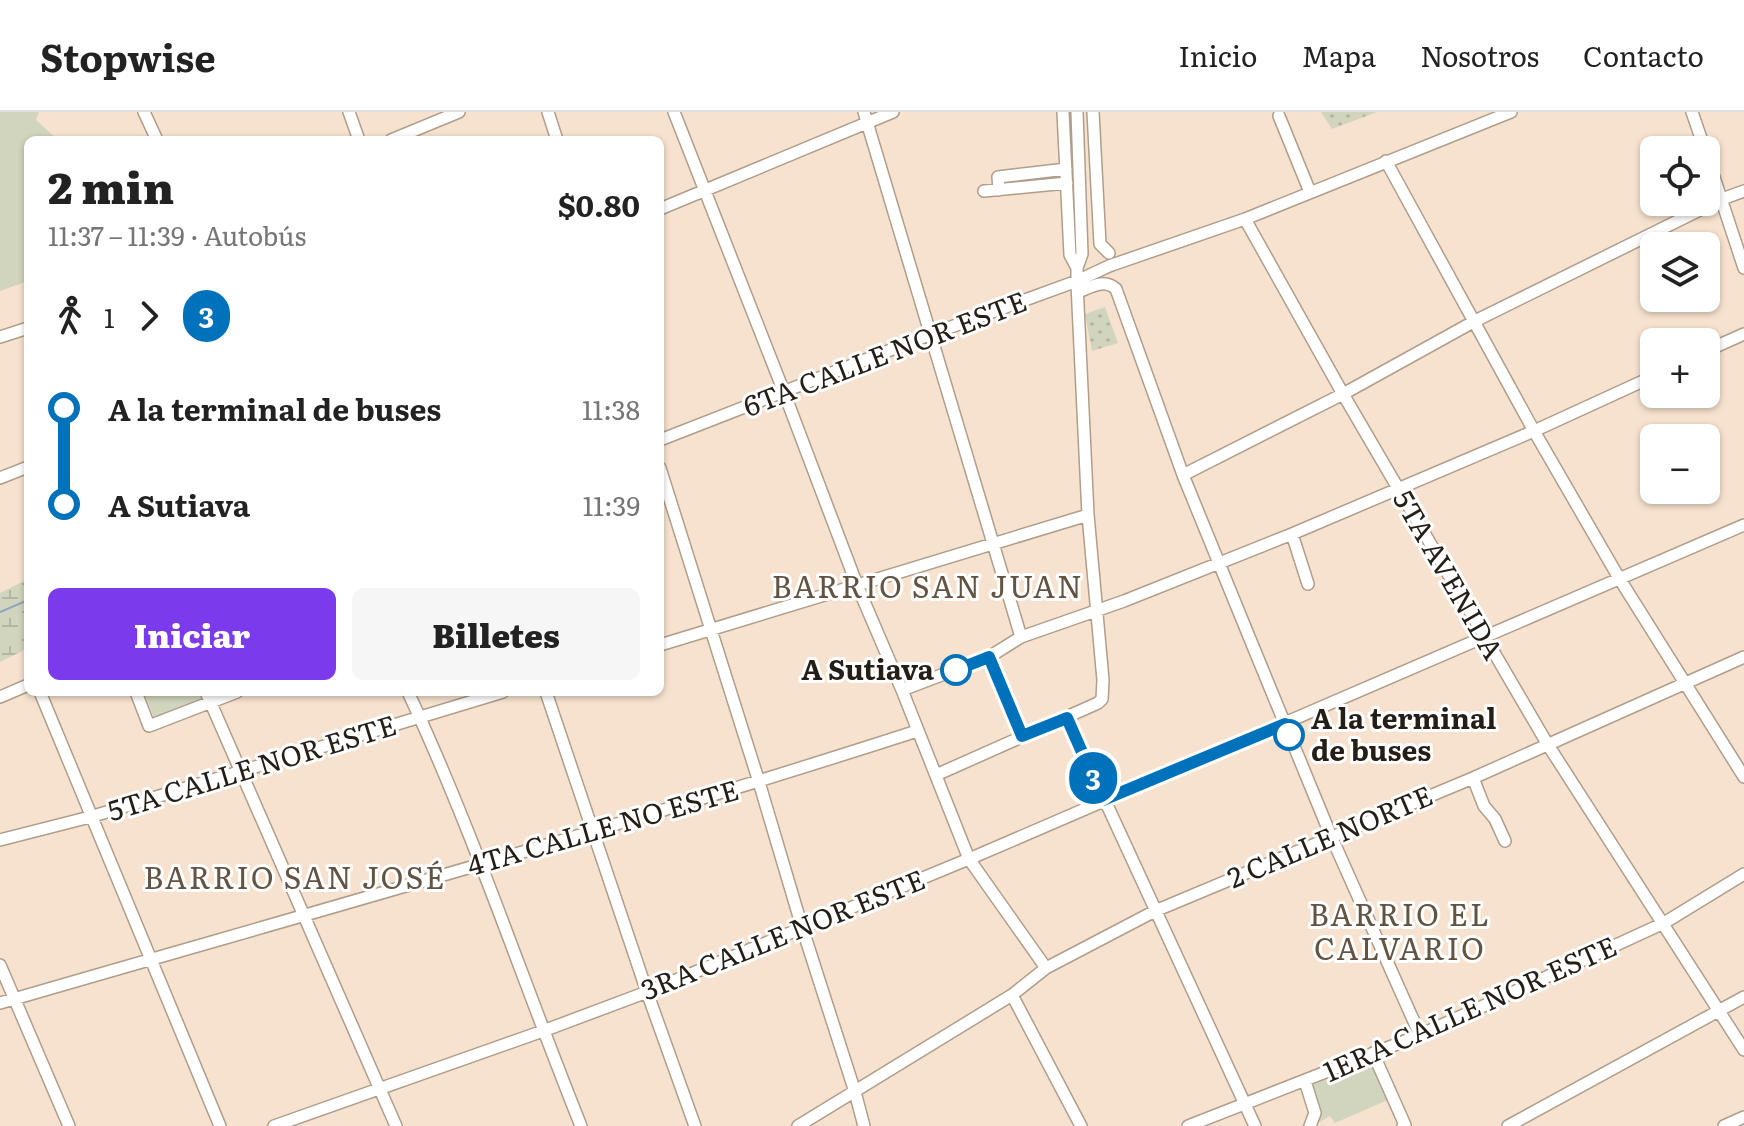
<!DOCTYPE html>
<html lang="es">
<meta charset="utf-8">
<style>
body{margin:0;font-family:Literata,serif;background:#f6f6f6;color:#222;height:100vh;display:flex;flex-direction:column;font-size:30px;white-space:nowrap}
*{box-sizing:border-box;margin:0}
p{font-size:26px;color:#767676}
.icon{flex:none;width:44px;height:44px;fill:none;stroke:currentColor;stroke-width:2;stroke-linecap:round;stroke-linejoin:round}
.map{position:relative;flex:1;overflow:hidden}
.side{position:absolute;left:24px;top:24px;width:640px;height:560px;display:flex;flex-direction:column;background:#fff;border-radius:12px;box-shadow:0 2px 6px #0004}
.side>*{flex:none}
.badge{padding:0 16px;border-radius:26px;font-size:28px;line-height:52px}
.buttons{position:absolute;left:1640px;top:24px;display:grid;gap:16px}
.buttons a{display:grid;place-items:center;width:80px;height:80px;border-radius:12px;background:#fff;box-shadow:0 2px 6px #0004;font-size:40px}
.map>.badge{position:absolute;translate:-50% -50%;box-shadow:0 0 0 4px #fff}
.legs{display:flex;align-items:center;gap:12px;height:88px;padding:0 24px;font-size:26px}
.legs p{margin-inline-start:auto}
.headline{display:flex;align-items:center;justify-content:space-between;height:136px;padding:0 24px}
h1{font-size:44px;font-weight:800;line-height:60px}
.primary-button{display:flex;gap:16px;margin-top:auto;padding:16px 24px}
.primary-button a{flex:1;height:92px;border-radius:12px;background:#7c3aed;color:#fff;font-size:32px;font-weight:800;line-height:92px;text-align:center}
.primary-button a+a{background:#f6f6f6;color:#222}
ul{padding:0 24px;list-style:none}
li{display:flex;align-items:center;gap:28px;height:96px;font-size:30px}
li i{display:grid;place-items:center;width:12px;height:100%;margin:0 10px;background:currentColor}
li i::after{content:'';width:20px;height:20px;margin:-10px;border:6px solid;border-radius:50%;background:#fff}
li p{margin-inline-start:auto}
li:first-child i{background:linear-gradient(#0000 50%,currentColor 0)}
li:last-child i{background:linear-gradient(currentColor 50%,#0000 0)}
header{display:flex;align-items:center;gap:48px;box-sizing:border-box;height:112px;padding:0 40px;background:#fff;border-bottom:2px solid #e0e0e0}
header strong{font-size:38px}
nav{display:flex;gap:44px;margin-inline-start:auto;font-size:28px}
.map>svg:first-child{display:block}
</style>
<header>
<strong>Stopwise</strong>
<nav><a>Inicio</a><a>Mapa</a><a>Nosotros</a><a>Contacto</a></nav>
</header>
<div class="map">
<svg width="1744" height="1014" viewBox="0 0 1744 1014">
<defs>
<pattern id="grass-dots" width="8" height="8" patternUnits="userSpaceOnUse" patternTransform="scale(2)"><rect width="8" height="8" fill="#d2d5bd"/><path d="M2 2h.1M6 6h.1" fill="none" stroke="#b4b6a2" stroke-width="1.8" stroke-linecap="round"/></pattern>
<pattern id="wetland-marsh" width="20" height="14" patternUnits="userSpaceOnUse" patternTransform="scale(2)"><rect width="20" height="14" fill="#d2d5bd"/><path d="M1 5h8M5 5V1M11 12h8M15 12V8" fill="none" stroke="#b4b6a2"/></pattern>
</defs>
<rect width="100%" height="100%" fill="#f6e2ce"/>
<path fill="url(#grass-dots)" d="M1321,0H1377L1332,17Z
M1105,195L1118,231L1092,239L1085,202Z"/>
<path fill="url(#wetland-marsh)" d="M28,467V536L0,550V481Z"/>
<path fill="#d2d5bd" d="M0,0H39L36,8L58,28H28V169L0,179Z
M144,580H201L203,584L202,590L160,606H154Z
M1372,946L1390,987L1335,1011L1330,1004L1318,1011L1309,971Z"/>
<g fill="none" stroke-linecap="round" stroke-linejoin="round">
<path stroke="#8ca8c0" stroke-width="2" d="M1105,162L1115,158
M0,500L28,488"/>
<defs>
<path id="minor" d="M144,0L157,28
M349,0L359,28
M548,0L557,28
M674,0L782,275L857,473L902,578L969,747L1046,856
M864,0L1021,525
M1063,0L1070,143L1077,156
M1093,0L1100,132L1109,141
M1692,0L1705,38
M1279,4L1310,80
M391,28L459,0
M1706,41L1744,156
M1386,49L1534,319L1619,466L1744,665
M999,78L998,65L1066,57
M984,79L1067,71
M660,97L893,0
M1245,107L1343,282L1548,633L1744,938
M1078,180C1091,175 1104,166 1116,177L1183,363L1250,527L1331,724L1420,923
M0,225L28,216
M1706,239L1744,222
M660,328L929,223L1077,169L1109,154L1245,107L1511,0
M660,356L759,670L802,815L855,980L864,1014
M1183,363L1343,282L1475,209L1722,87L1744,79
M0,366L28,355
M1292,422L1308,472
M660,533L1088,403
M989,545L1022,624
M902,578L989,545L1021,525L1124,489L1292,422L1534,319L1654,264
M40,580L220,1014
M136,580L149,614L237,580
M206,580L396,1014
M408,580C474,721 523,870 581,1014
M546,580L647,880L695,1014
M0,585L28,573
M1067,606L1255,1014
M936,663L1098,591L1102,587L1103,568L1088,403L1077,172V156L1082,142L1077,0
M1473,666L1484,694L1495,707L1505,729
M0,728L90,705L503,580
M0,853L69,1014
M1012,883L1081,1014
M0,891C306,802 614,717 917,619
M1373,941L1405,1013L1403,1014
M1305,969L1315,1001L1310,1014
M274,1014L543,919L647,880L976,744L1744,413
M798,1014L1012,883L1046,856L1155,799L1473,666L1744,545
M1188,1014L1420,923L1664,811L1744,762
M1508,1014L1744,885
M1724,1014L1744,1005"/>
</defs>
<use href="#minor" stroke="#b09e8b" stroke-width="14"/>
<use href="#minor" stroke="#fff" stroke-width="11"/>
</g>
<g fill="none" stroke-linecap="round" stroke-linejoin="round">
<defs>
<path id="line-1" d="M956,558L989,545L1022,624L1067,606L1103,688L1285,612L1289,623"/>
</defs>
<use href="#line-1" stroke="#fff" stroke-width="18"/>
<use href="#line-1" stroke="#0072bc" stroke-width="12"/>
</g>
<g fill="#fff" stroke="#0072bc" stroke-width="4">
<circle cx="956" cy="558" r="14"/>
<circle cx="1289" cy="623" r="14"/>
</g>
<g text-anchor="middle" stroke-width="6" stroke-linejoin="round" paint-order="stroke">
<g font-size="28" fill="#251e16" stroke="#fff">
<text transform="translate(885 242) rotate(-21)" y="10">6TA CALLE NOR ESTE</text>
<text transform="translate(1448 463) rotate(60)" y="10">5TA AVENIDA</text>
<text transform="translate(252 656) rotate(-17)" y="10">5TA CALLE NOR ESTE</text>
<text transform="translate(603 716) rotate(-16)" y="10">4TA CALLE NO ESTE</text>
<text transform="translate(1330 725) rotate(-23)" y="10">2 CALLE NORTE</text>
<text transform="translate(783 823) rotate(-22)" y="10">3RA CALLE NOR ESTE</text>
<text transform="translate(1470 897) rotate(-24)" y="10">1ERA CALLE NOR ESTE</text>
</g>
<g font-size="28" font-weight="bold" fill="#251e16" stroke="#fff" text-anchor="end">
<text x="934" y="568">A Sutiava</text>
<text x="1311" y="617" text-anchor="start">A la terminal<tspan x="1311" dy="32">de buses</tspan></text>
</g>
<g font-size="30" letter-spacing="2" fill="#635342" stroke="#fff">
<text x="928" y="486">BARRIO SAN JUAN</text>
<text x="295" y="777">BARRIO SAN JOSÉ</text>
<text x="1400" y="814">BARRIO EL<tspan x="1400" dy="34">CALVARIO</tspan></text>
</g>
</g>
</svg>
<div class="buttons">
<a><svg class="icon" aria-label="locate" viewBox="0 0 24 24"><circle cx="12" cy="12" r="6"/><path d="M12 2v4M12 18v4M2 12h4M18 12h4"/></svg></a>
<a><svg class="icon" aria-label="layers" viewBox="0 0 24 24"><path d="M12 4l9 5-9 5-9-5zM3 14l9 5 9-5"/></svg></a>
<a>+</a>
<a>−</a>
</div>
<b class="badge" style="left:1093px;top:666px;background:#0072bc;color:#fff">3</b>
<section class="side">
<div class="headline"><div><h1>2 min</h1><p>11:37 – 11:39 · Autobús</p></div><b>$0.80</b></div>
<div class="legs"><svg class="icon" aria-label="walk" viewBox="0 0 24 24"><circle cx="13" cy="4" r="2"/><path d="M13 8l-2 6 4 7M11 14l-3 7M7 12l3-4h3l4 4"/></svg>1<svg class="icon" aria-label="forward" viewBox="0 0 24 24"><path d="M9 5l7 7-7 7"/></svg><b class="badge" style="background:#0072bc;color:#fff">3</b></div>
<ul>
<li><i style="color:#0072bc"></i><b>A la terminal de buses</b><p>11:38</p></li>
<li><i style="color:#0072bc"></i><b>A Sutiava</b><p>11:39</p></li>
</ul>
<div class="primary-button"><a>Iniciar</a><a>Billetes</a></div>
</section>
</div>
